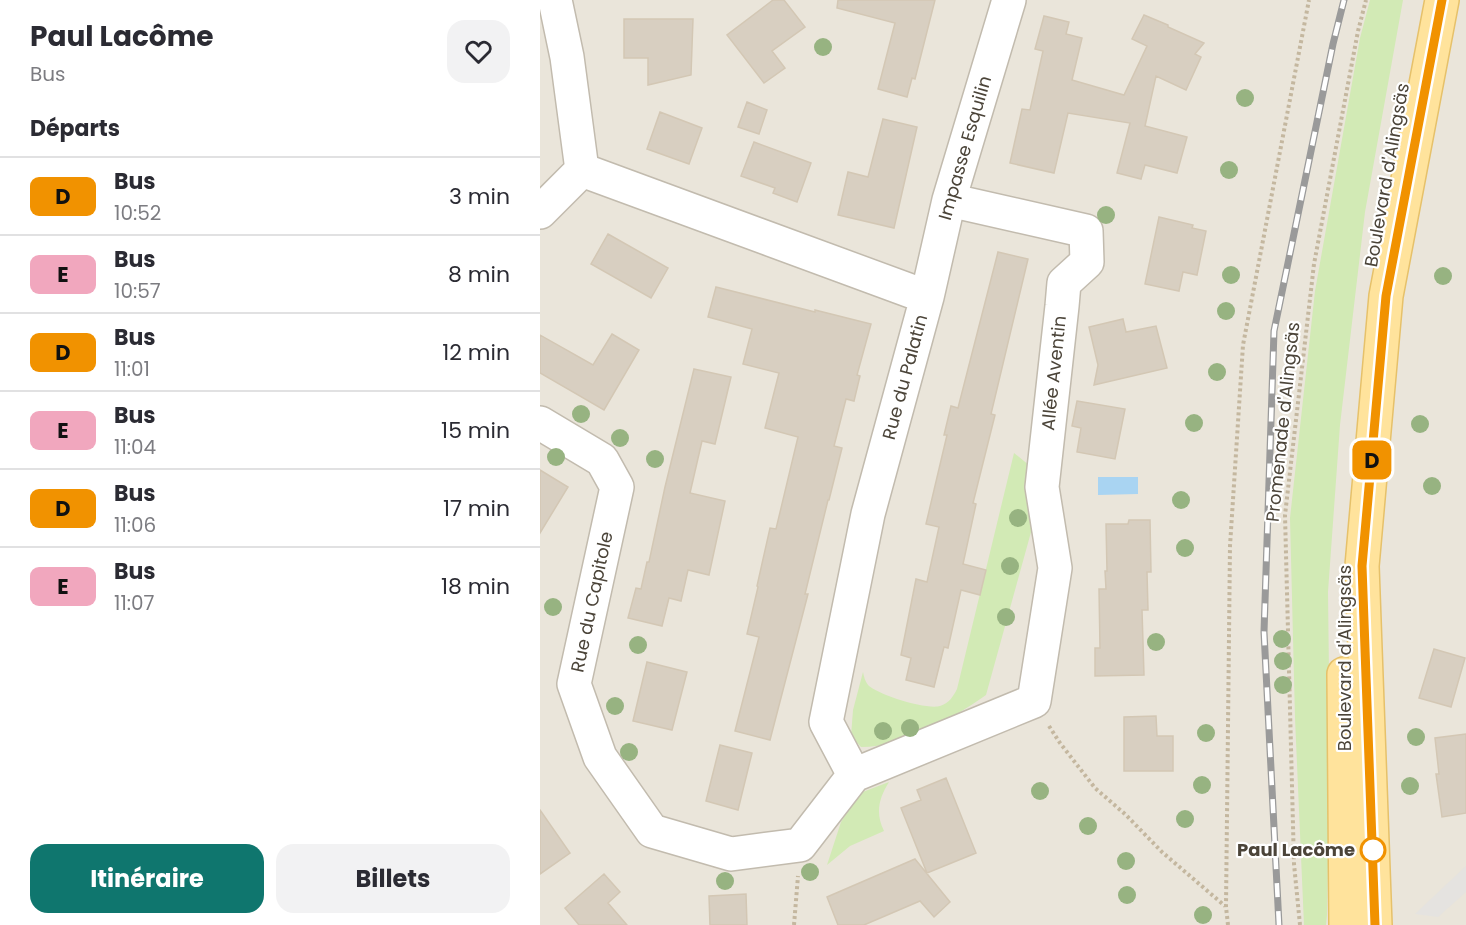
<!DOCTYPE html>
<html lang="fr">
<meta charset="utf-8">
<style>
body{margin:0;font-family:Poppins,sans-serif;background:#f2f2f3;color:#2b2b33;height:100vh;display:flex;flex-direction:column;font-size:22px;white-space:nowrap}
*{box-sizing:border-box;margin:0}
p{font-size:20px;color:#7c7c81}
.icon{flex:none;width:33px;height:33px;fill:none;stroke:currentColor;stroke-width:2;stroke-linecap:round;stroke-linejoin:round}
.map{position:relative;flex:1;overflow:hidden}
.sheet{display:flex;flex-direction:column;background:#fff;width:540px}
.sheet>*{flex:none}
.badge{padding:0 12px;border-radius:9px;font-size:21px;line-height:39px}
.map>.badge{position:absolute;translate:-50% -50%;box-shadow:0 0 0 3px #fff}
h2{padding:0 30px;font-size:22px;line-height:54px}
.round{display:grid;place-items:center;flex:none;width:63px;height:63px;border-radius:18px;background:#f2f2f3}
.summary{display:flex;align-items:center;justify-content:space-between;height:102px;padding:0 30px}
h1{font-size:28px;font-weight:700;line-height:45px}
.primary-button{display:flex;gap:12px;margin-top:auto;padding:12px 30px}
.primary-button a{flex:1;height:69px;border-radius:18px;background:#0f766e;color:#fff;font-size:24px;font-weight:700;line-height:69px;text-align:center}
.primary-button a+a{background:#f2f2f3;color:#2b2b33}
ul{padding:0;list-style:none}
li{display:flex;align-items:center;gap:18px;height:78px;padding:0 30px;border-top:2px solid #e1e1e2}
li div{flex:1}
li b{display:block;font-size:22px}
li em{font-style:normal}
li .badge{min-width:66px;font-weight:700;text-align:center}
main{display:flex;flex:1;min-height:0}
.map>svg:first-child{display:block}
</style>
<main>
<section class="sheet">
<div class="summary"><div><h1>Paul Lacôme</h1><p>Bus</p></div><a class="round"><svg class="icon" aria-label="heart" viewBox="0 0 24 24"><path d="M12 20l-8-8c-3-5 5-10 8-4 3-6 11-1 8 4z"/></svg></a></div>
<h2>Départs</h2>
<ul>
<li><span class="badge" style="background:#f19200;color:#111">D</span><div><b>Bus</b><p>10:52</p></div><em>3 min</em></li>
<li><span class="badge" style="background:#f1a7be;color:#111">E</span><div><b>Bus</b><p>10:57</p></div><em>8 min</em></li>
<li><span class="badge" style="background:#f19200;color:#111">D</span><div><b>Bus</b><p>11:01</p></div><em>12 min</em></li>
<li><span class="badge" style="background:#f1a7be;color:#111">E</span><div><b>Bus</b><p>11:04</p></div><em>15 min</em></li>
<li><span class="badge" style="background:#f19200;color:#111">D</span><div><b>Bus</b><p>11:06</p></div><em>17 min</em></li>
<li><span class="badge" style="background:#f1a7be;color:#111">E</span><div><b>Bus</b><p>11:07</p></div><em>18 min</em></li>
</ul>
<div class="primary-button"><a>Itinéraire</a><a>Billets</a></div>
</section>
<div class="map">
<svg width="926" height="925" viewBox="0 0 926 925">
<rect width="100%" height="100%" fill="#f6f3ec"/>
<path fill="#eae5da" d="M0,0H926V925H0Z"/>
<path fill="#d2eab5" d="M830,0H863L825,212L800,425L788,592L790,758L787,915L786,925H764L755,718L750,518L775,291L820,38Z
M474,453L495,470L496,514L446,695C410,720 365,747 321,747L311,736L313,710L323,672C324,677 325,681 328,685C338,695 387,710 400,706C409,703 413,697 417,689Z
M349,782C339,798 335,813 344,831L310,846L287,865L301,822L320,793Z"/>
<path fill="#e5e3e0" d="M926,866V892L898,917L875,914Z"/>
<path fill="#a9d4f2" d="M558,477H598V494L558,495Z"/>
<path fill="#d8cfc1" stroke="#d3c7b4" stroke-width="1.5" d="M233,0H244L265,27L232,51L245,68L224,83L187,35Z
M298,0H395L375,79L372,78L367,97L338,89L355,23L297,8Z
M604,15L628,25V27L664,43L655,54L661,57L646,90L616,76L605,126L647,137L637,173L605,165L601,179L577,173L590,123L528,113L514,173L470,163L482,109L490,110L503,51L495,49L504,16L529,22L526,34L542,38L532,80L584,95L607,46L592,39Z
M84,19H153L151,75L108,85V58H84Z
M207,102L227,110L219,134L198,127Z
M120,112L162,128L149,164L107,149Z
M343,119L377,127L354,228L298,215L308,172L328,177Z
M214,142L271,163L257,202L233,193L235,188L201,176Z
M619,217L653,225L652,228L666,231L657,275L643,272L639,291L605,284Z
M68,234L128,268L111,298L51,264Z
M458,252L488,259L451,414L455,415L433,503L436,504L423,564L446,570L440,595L421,590L408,648L404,647L394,687L366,680L371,658L361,655L376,579L387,582L399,527L386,524L407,435H404L411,406L418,408Z
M176,287L275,312V310L331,324L317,375L320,376L314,401L306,399L294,446L302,448L289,500H288L265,594H268L230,740L195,731L219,637L207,634L218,587L217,586L230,528L236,529L258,437L225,428L239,373L203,364L212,329L168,317Z
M583,319L586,332L616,326L627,368L554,385L558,365L549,327Z
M72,334L99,350L64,410L0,373V335L53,365Z
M154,369L191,377L175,444L162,441L150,493L185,501L169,575L148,570L141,601L129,598L122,626L88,618L96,588L101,589L107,562H109L125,487Z
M537,401L585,409L575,459L537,452L541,428L532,426Z
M0,470L28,487L0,533Z
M589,520H610L611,572H607L608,610H602L604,675L555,676V648H560L559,589H566L565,571H567L566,524H588Z
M894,649L925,658L911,707L879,698Z
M107,662L147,672L132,730L93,721Z
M616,716L617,736H633V771H584V717Z
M926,734V813L902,817L896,774H899L895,738Z
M180,745L212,753L198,810L166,801Z
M406,778L436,853L387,873L361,808L381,800L377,790Z
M0,810L30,853L0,874Z
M375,859L410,902L394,917L380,901L324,925H298L287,897Z
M64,874L80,892L68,903L87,925H39L25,908Z
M206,894L207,925H170L169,896Z"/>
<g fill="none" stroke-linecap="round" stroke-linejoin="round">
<defs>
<path id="minor" d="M42,170L387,297L328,514L286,722L314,775
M0,212L42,170L27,57L15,0
M387,297L409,200L469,0
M0,423L62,460L77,487L34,684L60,757L112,831L191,854L260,845L314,775L494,701L515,568L502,487L522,306L524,283L547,262L546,231L409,200"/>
<path id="major" d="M804,674L806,925
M835,925L822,566L846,296L902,0"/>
</defs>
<use href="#minor" stroke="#c2bbae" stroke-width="36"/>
<use href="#major" stroke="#e6c16a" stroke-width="36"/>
<path stroke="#c4b79f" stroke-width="4" stroke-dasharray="3 3" stroke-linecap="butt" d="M509,726L520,743L555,788L586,815L622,852L685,906
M254,925L258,876
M688,925L686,907L690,546L703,345L769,0
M760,925L754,864L745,515L774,264L818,31L826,0"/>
<use href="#minor" stroke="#fff" stroke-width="33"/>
<use href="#major" stroke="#ffe39c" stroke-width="33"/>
<defs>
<path id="rail" d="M739,925L724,632L734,331L793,44L804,0"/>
</defs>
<use href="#rail" stroke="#9a9a9a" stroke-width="7"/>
<use href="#rail" stroke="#fff" stroke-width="4.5" stroke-dasharray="14" stroke-linecap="butt"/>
</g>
<g fill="#97b381">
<circle cx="283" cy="47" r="9"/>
<circle cx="705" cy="98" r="9"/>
<circle cx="689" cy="170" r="9"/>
<circle cx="566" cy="215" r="9"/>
<circle cx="691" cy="275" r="9"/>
<circle cx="903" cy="276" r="9"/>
<circle cx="686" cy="311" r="9"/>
<circle cx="677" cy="372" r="9"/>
<circle cx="41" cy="414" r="9"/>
<circle cx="654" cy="423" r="9"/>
<circle cx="880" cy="424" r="9"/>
<circle cx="80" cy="438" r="9"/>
<circle cx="16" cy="457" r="9"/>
<circle cx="115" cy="459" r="9"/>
<circle cx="892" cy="486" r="9"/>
<circle cx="641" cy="500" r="9"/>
<circle cx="478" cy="518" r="9"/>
<circle cx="645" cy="548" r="9"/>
<circle cx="470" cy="566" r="9"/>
<circle cx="13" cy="607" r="9"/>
<circle cx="466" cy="617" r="9"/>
<circle cx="742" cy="639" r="9"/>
<circle cx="616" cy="642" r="9"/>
<circle cx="98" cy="645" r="9"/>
<circle cx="743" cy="661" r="9"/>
<circle cx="743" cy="685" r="9"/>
<circle cx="75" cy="706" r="9"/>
<circle cx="370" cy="728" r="9"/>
<circle cx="343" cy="731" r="9"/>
<circle cx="666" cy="733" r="9"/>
<circle cx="876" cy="737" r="9"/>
<circle cx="89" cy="752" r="9"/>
<circle cx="662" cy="785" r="9"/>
<circle cx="870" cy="786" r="9"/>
<circle cx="500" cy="791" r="9"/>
<circle cx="645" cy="819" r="9"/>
<circle cx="548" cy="826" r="9"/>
<circle cx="586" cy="861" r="9"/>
<circle cx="270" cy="872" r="9"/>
<circle cx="185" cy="881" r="9"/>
<circle cx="587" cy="895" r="9"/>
<circle cx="663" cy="915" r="9"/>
</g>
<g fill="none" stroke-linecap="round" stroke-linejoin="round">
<defs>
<path id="line" d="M835,925L822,566L846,296L902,0"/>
</defs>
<use href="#line" stroke="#fff" stroke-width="14"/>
<use href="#line" stroke="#f19200" stroke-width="9"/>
</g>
<circle fill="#fff" stroke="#f19200" stroke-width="3" cx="833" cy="850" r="12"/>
<g text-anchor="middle" stroke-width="4.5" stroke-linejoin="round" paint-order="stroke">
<g font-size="18" fill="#4b4439" stroke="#fff">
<text transform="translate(425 148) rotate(-74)" y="6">Impasse Esquilin</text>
<text transform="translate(847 175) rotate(-80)" y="6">Boulevard d'Alingsäs</text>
<text transform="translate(514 373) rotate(-84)" y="6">Allée Aventin</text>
<text transform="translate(365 377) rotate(-75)" y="6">Rue du Palatin</text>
<text transform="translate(743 422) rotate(-84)" y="6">Promenade d'Alingsäs</text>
<text transform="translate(52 602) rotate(-78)" y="6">Rue du Capitole</text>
<text transform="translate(805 658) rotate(-90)" y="6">Boulevard d'Alingsäs</text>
</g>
<g font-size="18" font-weight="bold" fill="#4b4439" stroke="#fff" text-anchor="end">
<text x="815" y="856">Paul Lacôme</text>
</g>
</g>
</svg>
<b class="badge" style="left:832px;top:460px;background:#f19200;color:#111">D</b>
</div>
</main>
